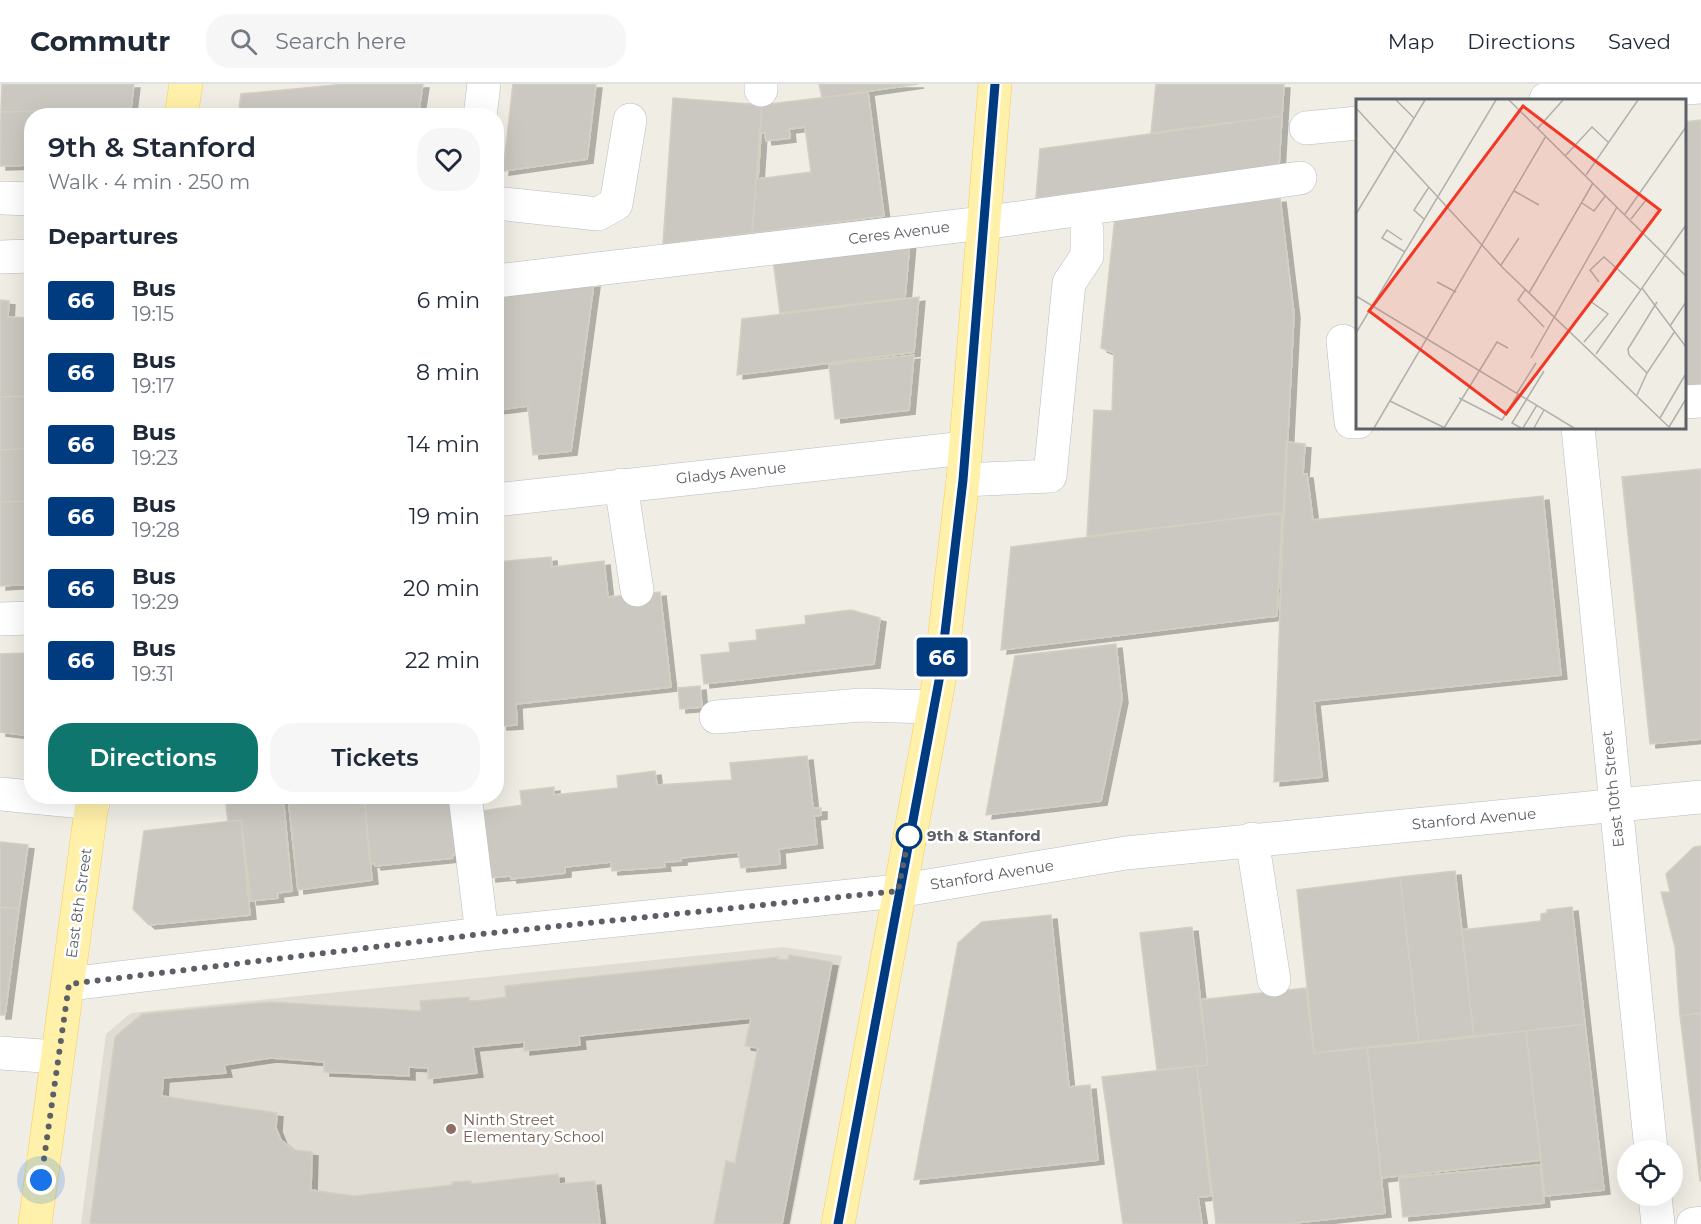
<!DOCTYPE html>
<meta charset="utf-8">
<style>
body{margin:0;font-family:Montserrat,sans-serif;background:#f6f6f7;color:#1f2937;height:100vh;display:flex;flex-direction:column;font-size:22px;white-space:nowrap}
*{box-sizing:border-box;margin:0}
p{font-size:20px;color:#747a83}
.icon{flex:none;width:33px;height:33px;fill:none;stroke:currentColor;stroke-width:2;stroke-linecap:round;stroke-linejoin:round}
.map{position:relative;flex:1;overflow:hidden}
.details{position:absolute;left:24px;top:24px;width:480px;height:696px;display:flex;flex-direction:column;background:#fff;border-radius:24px;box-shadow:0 6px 24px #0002}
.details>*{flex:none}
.badge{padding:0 12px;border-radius:4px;font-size:21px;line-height:39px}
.tools{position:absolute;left:1617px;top:1056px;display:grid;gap:12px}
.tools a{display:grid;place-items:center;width:66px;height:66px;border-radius:50%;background:#fff;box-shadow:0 6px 24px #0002;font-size:30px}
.you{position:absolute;width:30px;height:30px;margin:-15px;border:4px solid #fff;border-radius:50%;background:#1a73e8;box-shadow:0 0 0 9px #1a73e833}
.map>.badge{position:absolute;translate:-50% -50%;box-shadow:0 0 0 3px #fff}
h2{padding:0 24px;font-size:22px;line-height:54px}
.round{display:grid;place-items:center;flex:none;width:63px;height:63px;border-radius:24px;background:#f6f6f7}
.headline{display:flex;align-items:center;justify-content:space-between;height:102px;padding:0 24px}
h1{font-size:28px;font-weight:600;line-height:45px}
.primary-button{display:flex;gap:12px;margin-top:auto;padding:12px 24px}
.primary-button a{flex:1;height:69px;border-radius:24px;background:#0f766e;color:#fff;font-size:24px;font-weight:600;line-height:69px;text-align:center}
.primary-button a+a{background:#f6f6f7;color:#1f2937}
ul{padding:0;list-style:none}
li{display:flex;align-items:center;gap:18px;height:72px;padding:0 24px}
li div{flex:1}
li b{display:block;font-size:22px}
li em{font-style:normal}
li .badge{min-width:66px;font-weight:700;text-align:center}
header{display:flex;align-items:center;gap:36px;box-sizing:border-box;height:84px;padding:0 30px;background:#fff;border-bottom:2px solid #e0e1e3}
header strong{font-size:28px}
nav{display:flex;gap:33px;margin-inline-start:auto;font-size:21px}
.search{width:420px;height:54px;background:#f6f6f7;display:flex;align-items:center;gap:15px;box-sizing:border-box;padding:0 21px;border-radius:24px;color:#747a83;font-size:22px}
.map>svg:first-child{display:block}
</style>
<header>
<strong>Commutr</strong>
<div class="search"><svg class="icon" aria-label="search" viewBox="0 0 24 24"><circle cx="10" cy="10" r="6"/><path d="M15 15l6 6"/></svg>Search here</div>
<nav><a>Map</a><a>Directions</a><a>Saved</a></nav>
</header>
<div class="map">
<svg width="1701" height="1140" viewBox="0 0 1701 1140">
<defs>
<filter id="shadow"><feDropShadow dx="6" dy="4" stdDeviation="0" flood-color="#0004"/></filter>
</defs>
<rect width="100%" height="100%" fill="#efede4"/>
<path fill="#e0dcd3" d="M783,863L842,872L791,1140H81L106,950L131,929Z"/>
<path fill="#cac8c1" stroke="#d5cfc2" stroke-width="1.5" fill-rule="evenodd" filter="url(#shadow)" d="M2,0H134L131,24L1,28Z
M345,0H423L418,32H238L241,10Z
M513,0H596L587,75L503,87Z
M819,0H918L822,14Z
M1156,0H1284L1282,32L1151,49Z
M868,8L884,132L752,149L762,21ZM805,43L811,88L758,95L761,49H765L766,57L790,54L789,45Z
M673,14L762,21L752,149L663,160Z
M131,24L130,32H32V81L0,82L1,28Z
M1282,32L1279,83L1036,114L1040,65Z
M1701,36V301L1684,302V38Z
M1280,114L1294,230L1284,429L1087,452L1094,326L1112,327L1114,269L1101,264L1115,133Z
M910,157L905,214L780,229L773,176Z
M594,199L571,367L533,371L528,322L496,326V211Z
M919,213L914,268L737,291L742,235Z
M0,216L9,217L8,233L28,234V228H32V312L0,313Z
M914,271L909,326L835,335L829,281Z
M32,312V364L0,366V313Z
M1286,358L1305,360L1303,390H1307L1313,436L1543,412L1561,591L1314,617L1322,693L1274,698Z
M32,364V417L0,418V366Z
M1701,385V655L1650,660L1622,393Z
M32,417V500L0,502V418Z
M1278,429L1282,433L1277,532L1001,566L1011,463Z
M551,473L552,483L604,477L608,513L660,508L671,603L516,620L517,641L501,642L499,622L496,623V478Z
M851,526L880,534L874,580L704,600L701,571L730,568L729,559L757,556L756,546L806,540L805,532Z
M1116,560L1122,615L1101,717L986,731L1015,572Z
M27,569L32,573V652L0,648V570Z
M700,602L702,623L680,625L678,604Z
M807,672L813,724H821V731L814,732L817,760L779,765L780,780L741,784L738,768L681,774V777L664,778L665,783L612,787L611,778L565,783V789L511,795L510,792L490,794L482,727L522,721L520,707L554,703V711L618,704L617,692L655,687L657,701L732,696L730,679Z
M225,712H283L292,807L277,809L278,814L251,817L241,736L228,738Z
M283,712H364L372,796L298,806L288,713Z
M364,712H451L457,770L452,771L453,774L375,782L374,779L370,780Z
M241,736L250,831L149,841L133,825L144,747Z
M0,758L28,761L19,825L0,823Z
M1701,762V929L1680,932L1675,863L1661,808H1670L1666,790L1694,763Z
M1455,787L1474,953L1419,959L1400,793Z
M1400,793L1419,959L1314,969L1297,806Z
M0,823L19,825L5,931H0Z
M1572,823L1585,940L1474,953L1462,846L1541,837V830L1547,829V826Z
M1051,831L1069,1003L1090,1001L1098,1076L914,1096L958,859L982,838Z
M1192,843L1208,981L1157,986L1140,849Z
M789,871L832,878L782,1140H714L726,1077L735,1079L758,964L745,962L751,934L579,952L580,961L524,967V958L473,963L477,989L428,995V984L409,983V992L324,988V978L271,974L224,981L226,989L163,994L162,1012L277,1029L276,1044L281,1056L294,1066L312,1068L311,1106L354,1112L452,1101V1098L471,1097V1100L558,1090L559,1100L595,1097L600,1140H90L115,953L142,930L270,918L421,927L420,917L469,913V918L506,913L505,902L778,873L777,875L788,876Z
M1306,904L1314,969L1367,963L1385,1129L1286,1140H1216L1197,982L1208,981L1200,916Z
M1701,929V1097H1700L1680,932Z
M1585,940L1604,1106L1545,1112L1526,947Z
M1526,947L1541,1076L1381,1094L1367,963Z
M1197,982L1211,1112L1198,1113L1202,1140H1123L1102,993Z
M1540,1081L1544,1119L1403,1133L1399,1094Z"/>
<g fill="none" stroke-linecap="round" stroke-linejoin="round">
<defs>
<path id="minor" d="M761,6V0
M1546,15L1701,3
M480,32L484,0
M1306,44L1358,39
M4,114L32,115
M496,119L598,130L616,120L630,36
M0,173L32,172
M496,197L983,139L1300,94
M1343,257L1351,338H1358
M1684,318L1701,317
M1578,344L1651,1066
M963,396L1050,392L1069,199L1087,172V146
M621,401L637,506
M496,416L965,364
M0,535L32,534
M716,633L861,621L933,623
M0,710L93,719
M465,712L482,850
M1252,755L1274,896
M69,900L482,850L898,807L1126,769L1701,713
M0,969L57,973
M1655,1112L1658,1140
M1693,1140L1701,1139"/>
<path id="major" d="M181,32L186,0
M35,1140L93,712
M838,1140L940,591L963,396L995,0"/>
</defs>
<use href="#minor" stroke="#b9bcc1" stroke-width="34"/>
<use href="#major" stroke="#facc52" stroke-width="34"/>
<use href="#minor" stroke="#fff" stroke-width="33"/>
<use href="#major" stroke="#fff1a9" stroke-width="33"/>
</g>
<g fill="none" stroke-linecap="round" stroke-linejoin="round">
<defs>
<path id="line" d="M838,1140L940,591L963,396L995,0"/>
</defs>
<use href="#line" stroke="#fff" stroke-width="14"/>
<use href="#line" stroke="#003b80" stroke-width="9"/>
<path stroke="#5c6066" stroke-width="6" stroke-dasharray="0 10.8" d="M41,1096L69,900L482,850L898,807L909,752"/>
</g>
<circle fill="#fff" stroke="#003b80" stroke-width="3" cx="909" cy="752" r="12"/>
<circle fill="#8d6e63" stroke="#fff" stroke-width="2" cx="451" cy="1045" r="6"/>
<g text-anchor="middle" stroke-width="5" stroke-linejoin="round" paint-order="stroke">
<g font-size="15" fill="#5c6066" stroke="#fff">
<text transform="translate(899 149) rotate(-7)" y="5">Ceres Avenue</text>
<text transform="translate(731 389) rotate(-6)" y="5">Gladys Avenue</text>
<text transform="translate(1613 705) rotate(-96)" y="5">East 10th Street</text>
<text transform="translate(1474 735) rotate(-5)" y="5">Stanford Avenue</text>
<text transform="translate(992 791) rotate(-9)" y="5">Stanford Avenue</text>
<text transform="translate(79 819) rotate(-82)" y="5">East 8th Street</text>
</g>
<g font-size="15" font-weight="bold" fill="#5c6066" stroke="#fff" text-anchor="start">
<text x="927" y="757">9th &amp; Stanford</text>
</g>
<g font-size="15" fill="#785e54" stroke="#fff" text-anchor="start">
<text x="463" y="1041">Ninth Street<tspan x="463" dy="17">Elementary School</tspan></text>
</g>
</g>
<g transform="translate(1356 15)">
<rect width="330" height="330" fill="#efede4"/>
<path fill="none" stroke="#b0b1ae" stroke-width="1.5" d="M40,1L58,19M153,1L330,177M0,9L148,170L314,329M182,29L207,1M209,57L236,28L253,44M230,76L282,1M158,92L183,106M226,104L238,112L250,96M0,115L69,1M269,115L330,28M68,120L58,111L73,88M275,120L290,101M46,141L31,131L26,139L49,153M145,166L163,139M81,183L100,193M243,183L234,171L248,158L285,191M286,189L330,248M169,191L162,201L188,228M173,194L237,84M0,197L218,329M301,203L272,250L273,256L291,274L319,232M314,227L330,203M0,234L140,1M228,243L252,215L234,202M240,255L330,126M175,259L261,108M161,294L180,264M281,296L291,274M103,299L146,321L162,295M34,302L89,329M304,319L329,276M313,328L330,300M18,329L190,37M88,329L141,243L152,249M165,329L156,324L188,272M167,329L181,306M178,329L188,311"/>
<path fill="#f43625" fill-opacity="0.15" stroke="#f43625" stroke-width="3" d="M167,7L304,111L150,315L13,212Z"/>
<rect width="330" height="330" fill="none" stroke="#5c6066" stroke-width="3"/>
</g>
</svg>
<div class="tools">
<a><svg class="icon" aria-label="locate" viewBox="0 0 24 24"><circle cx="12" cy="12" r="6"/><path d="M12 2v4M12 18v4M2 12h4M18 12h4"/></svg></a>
</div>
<div class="you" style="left:41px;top:1096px"></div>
<b class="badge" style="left:942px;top:573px;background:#003b80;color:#fff">66</b>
<section class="details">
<div class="headline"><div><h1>9th &amp; Stanford</h1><p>Walk · 4 min · 250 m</p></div><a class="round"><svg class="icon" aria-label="heart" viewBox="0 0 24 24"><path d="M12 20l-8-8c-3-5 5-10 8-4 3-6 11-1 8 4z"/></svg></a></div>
<h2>Departures</h2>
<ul>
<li><span class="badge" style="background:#003b80;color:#fff">66</span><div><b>Bus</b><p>19:15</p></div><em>6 min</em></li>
<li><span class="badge" style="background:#003b80;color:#fff">66</span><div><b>Bus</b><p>19:17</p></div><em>8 min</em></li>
<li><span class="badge" style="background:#003b80;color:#fff">66</span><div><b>Bus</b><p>19:23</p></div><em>14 min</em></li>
<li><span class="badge" style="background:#003b80;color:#fff">66</span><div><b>Bus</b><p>19:28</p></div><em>19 min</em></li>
<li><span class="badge" style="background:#003b80;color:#fff">66</span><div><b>Bus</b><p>19:29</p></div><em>20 min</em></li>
<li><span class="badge" style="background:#003b80;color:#fff">66</span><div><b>Bus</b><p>19:31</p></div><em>22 min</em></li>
</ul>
<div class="primary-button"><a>Directions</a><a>Tickets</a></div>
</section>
</div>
